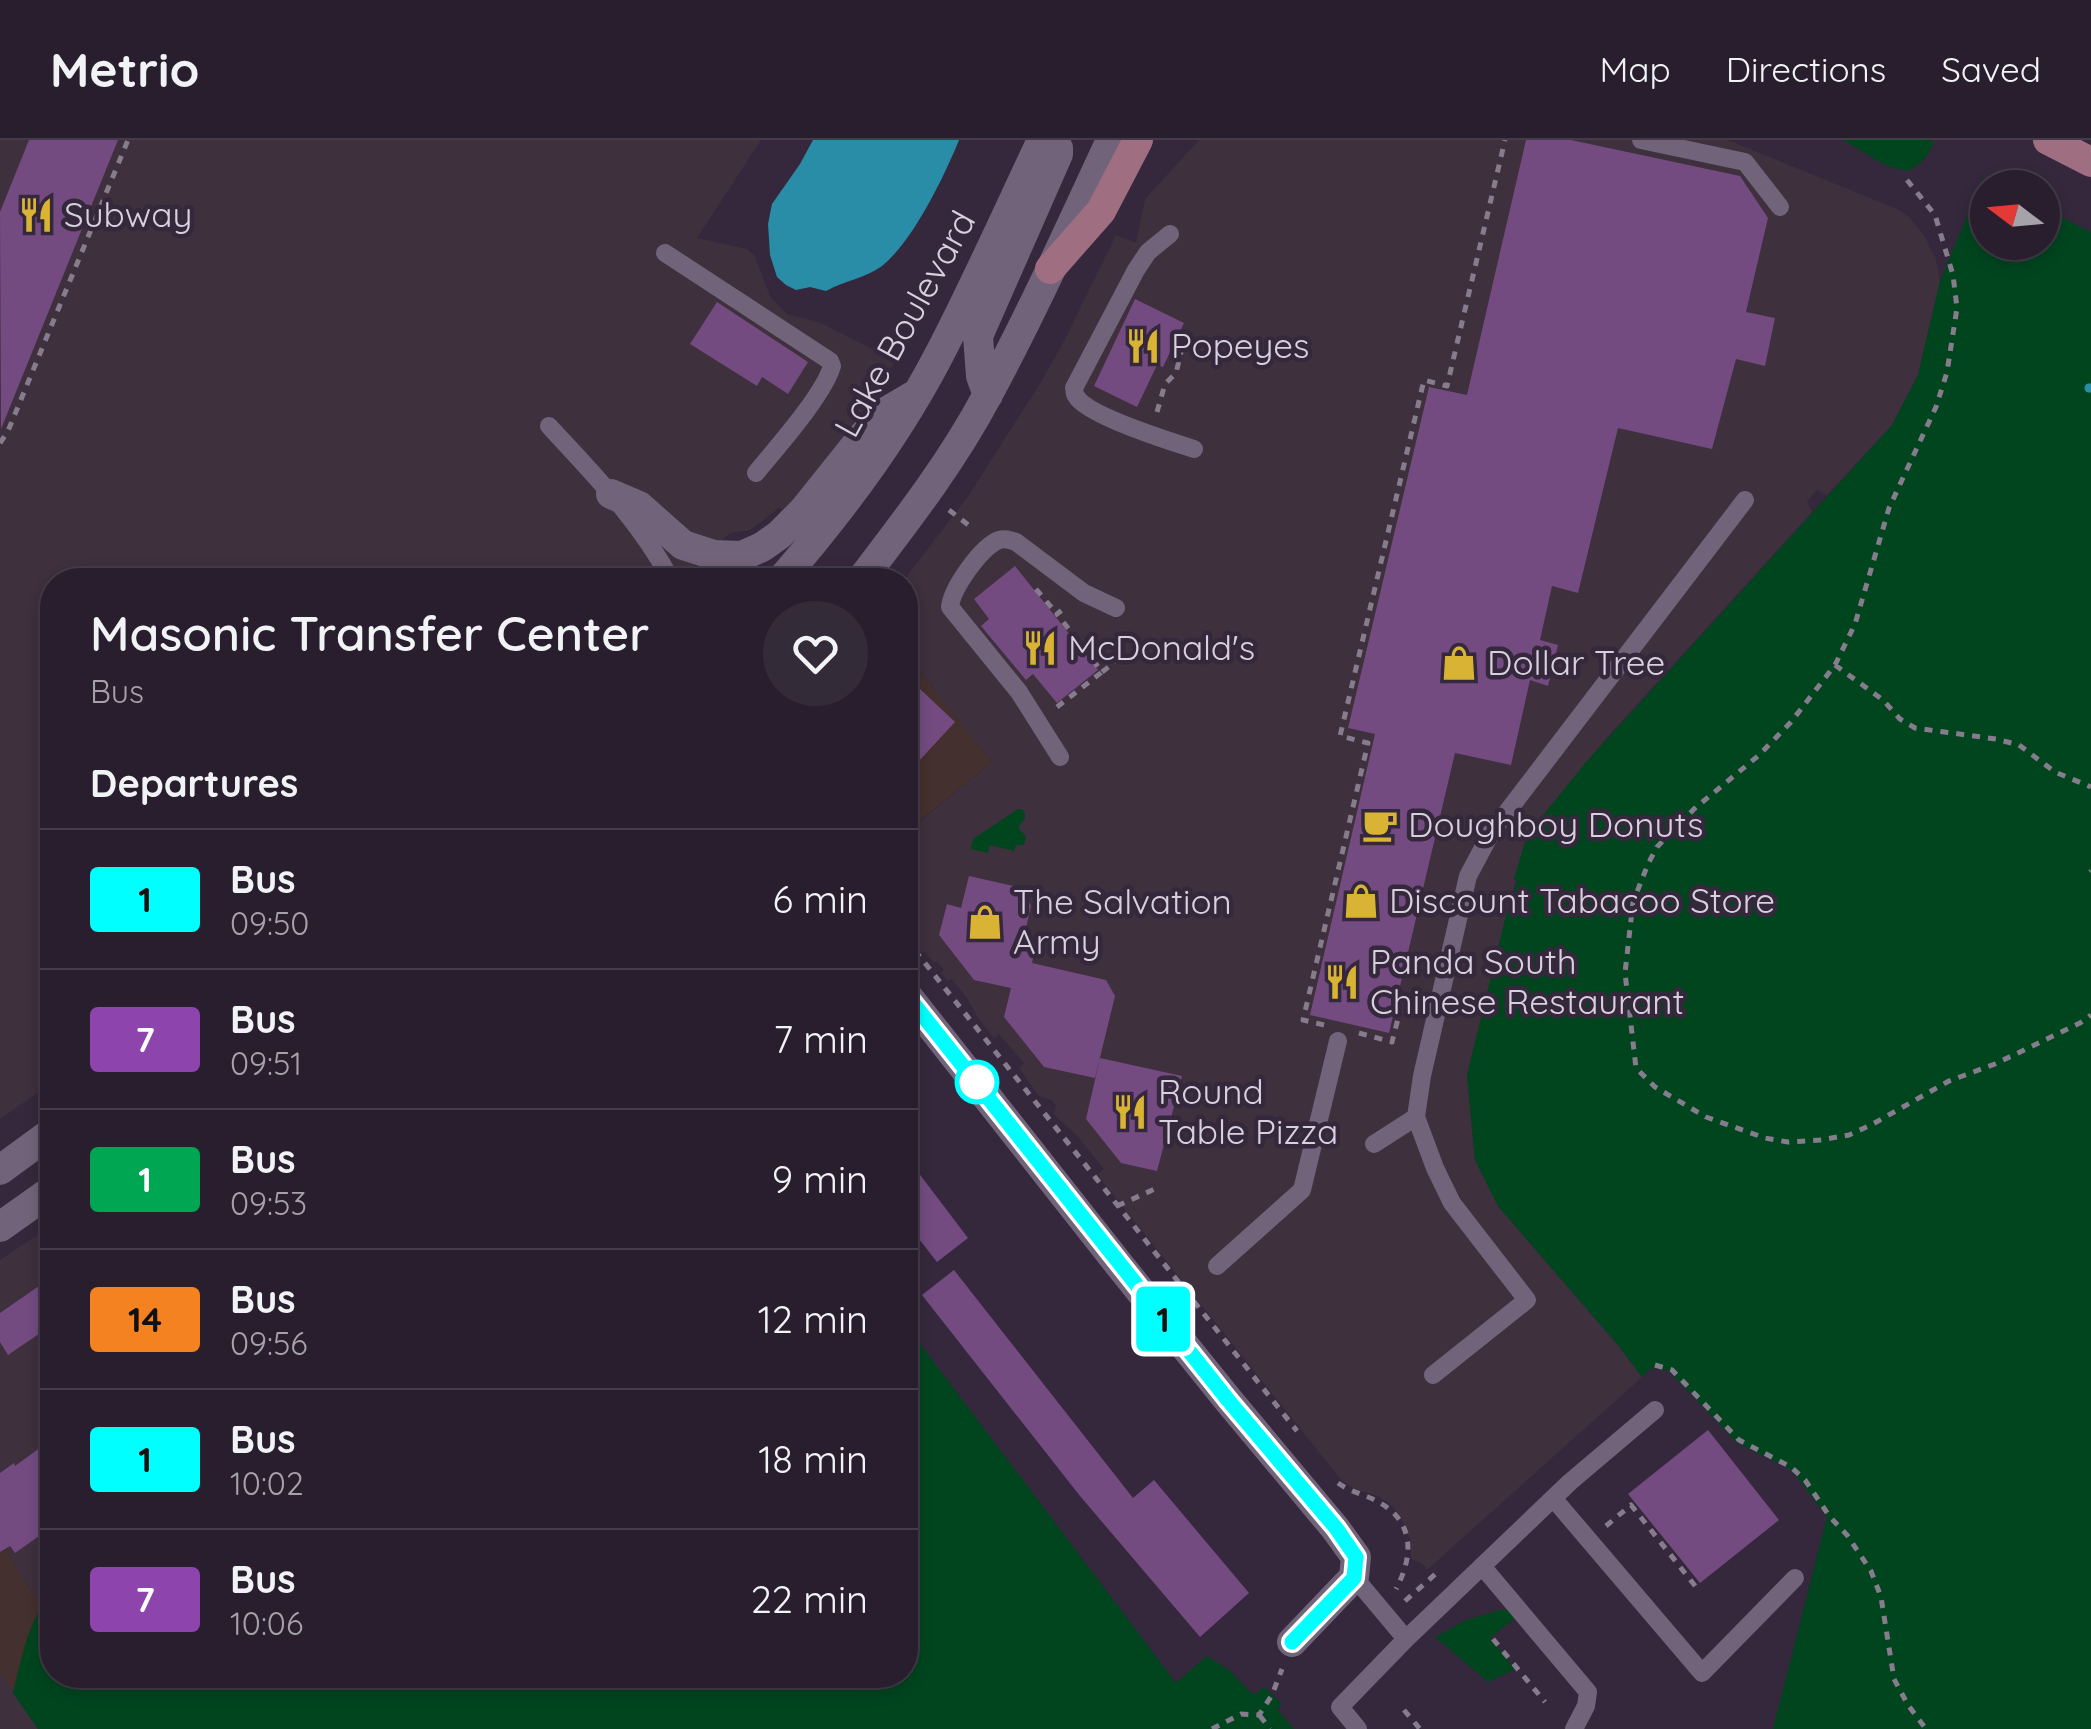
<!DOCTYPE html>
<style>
body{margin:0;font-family:Quicksand,sans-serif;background:#342b39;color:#f1f3f6;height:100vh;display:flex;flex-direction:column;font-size:38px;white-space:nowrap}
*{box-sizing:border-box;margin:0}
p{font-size:32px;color:#a5a2aa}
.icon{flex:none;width:55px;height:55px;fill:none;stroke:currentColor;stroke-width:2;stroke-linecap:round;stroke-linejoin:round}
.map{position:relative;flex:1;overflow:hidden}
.details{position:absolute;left:40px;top:428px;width:878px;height:1120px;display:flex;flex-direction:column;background:#281e2d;border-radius:40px;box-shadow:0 5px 15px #0003,0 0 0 2px #443c49}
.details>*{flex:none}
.badge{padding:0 20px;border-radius:8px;font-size:35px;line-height:65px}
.needle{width:65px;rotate:286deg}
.fabs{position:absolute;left:1970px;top:30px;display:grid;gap:20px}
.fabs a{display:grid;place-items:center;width:90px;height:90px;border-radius:50%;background:#281e2d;box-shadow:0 5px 15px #0003,0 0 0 2px #443c49;font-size:50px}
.map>.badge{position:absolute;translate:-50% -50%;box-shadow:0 0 0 5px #fff}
h2{padding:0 50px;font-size:38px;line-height:90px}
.round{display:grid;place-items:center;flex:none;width:105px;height:105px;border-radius:52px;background:#342b39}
.summary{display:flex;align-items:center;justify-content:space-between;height:170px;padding:0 50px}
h1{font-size:48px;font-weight:600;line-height:75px}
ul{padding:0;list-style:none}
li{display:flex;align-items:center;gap:30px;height:140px;padding:0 50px;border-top:2px solid #443c49}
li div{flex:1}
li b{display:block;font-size:38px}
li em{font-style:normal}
li .badge{min-width:110px;font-weight:700;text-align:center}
header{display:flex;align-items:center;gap:60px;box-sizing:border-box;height:140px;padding:0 50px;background:#281e2d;border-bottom:2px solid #443c49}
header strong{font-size:48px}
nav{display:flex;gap:55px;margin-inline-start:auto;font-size:35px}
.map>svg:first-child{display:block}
</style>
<header>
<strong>Metrio</strong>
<nav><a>Map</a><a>Directions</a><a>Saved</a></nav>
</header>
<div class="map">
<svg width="2091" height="1589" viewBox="0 0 2091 1589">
<rect width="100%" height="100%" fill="#35283c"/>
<path fill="#3e303d" d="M0,0H761L697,98L747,109L754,115L771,158L787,174L821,183L896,221L853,285L785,372L779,368L750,390L730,393L680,440H52V943L0,979Z
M1199,0H1728L1897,69L1909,77L1924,95L1936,120L1940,141L1918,235L1892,285L1827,355L1817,350L1807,361L1812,372L1610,594L1527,695L1467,935L1475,1020L1498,1066L1617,1204L1642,1237L1427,1430L1423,1424L1411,1419V1402L1400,1375L1390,1364L1376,1355L1356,1350L1342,1341L1111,1052L1098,1035L1104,1029L1079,998L1054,974L1056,966L1053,961L1039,956L1019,928L1024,923L999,894L994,898L978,878L967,858L952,839L948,841L941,833L944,830L937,821L934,823L925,812H920L905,794V694L992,622L905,513L904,440L969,355L1041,242L1063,203L1116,95L1136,103L1145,59Z
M52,1085V1452L41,1466L0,1401V1120Z
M3,1535L13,1553L38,1589H0V1537Z"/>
<path fill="#44302e" d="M905,513L992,622L905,693Z
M0,1401L41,1466L28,1495L13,1553L3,1536L0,1537Z"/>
<path fill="#01451f" d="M1843,0H1930L1934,2C1928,16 1921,26 1906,31L1885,25Z
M1983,38L2002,47L1988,48V102H2042L2043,68L2091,92V1589H1773L1827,1377L1796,1336L1788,1328L1737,1303L1669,1231L1652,1228L1642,1237L1617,1204L1498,1066L1475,1020L1467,935L1507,771L1509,770L1517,741L1514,739L1527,695L1587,621L1892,285L1918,235L1940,141Z
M1018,669L1023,670C1028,677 1023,681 1018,687L1026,697L1024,705H1016L1014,711L990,705L988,713L971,709L973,699Z
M905,1184L1176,1543L1207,1516L1229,1530L1251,1553L1256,1554L1264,1547L1282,1564L1277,1569L1294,1589H38L13,1553C22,1517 28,1481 52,1452V1535H905Z
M1500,1470H1508L1513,1475L1514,1479L1490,1498L1515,1529L1488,1542L1435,1497L1466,1480Z"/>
<path fill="#298da7" d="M813,0H959C944,37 913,101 882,126C866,138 844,141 826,151L810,147L796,150L786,145L777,137L770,115L768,84L772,64L800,24Z"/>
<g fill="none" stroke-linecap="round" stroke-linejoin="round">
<path stroke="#298da7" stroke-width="9" d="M2089,248H2091"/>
</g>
<path fill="#734b81" d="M29,0H118L1,289L0,72Z
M1526,0H1571L1740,36L1768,78L1746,172L1775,178L1765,226L1736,219L1712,309L1618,288L1578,453L1552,446L1540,500L1558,505L1548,546L1530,540L1511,625L1455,613L1389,893L1310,875L1375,594L1348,588L1429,247L1467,255Z
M1135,159L1184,183L1163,227L1157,225L1137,267L1094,246Z
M717,162L808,222L788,254L762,237L757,246L690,204Z
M1015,426L1098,530L1057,563L1033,534L1026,540L981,486L989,479L974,459Z
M919,548L955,582L905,636V562Z
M969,736L1022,748L1031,766L1022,805L1035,808L1032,823L1106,840L1115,856L1095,938L1044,927L1004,877L1011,848L974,840L939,795L947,764L961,768Z
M1100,918L1182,936L1157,1031L1121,1023L1086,979Z
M905,1015L968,1098L937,1122L905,1081Z
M954,1130L1133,1358L1154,1340L1249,1453L1200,1497L1080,1356L922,1155Z
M52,1137V1185L8,1215L0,1202V1173Z
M1708,1290L1779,1380L1700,1443L1628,1354Z
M52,1299V1387L15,1413L10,1406L0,1412V1333L14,1323L15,1326Z"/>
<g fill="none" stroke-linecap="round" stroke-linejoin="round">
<path stroke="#877c8d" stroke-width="5" stroke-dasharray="8 8" stroke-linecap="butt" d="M1907,40L1935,75L1953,135L1957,168L1947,232L1936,267L1889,368L1855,484L1835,525L1791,582L1758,616L1694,669L1657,707L1648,724L1633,762L1625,833L1636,928L1655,947L1706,977L1765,998L1788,1002L1820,1000L1849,995L1871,985L1949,941L1995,924L2080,883L2091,875
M1157,272L1165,244L1176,233L1186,192
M0,303L8,291L128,0
M949,370L971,387
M1036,449L1057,474
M1835,525L1883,560L1900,579L1915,588L1996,599L2019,605L2055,632L2091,647
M1102,532L1115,522
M1057,567L1102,532L1057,474L1067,466
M2090,732L2091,731
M905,798L1297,1291
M1324,885L1303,880L1368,603L1340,596L1424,240L1447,246L1505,0
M1359,893L1392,902L1400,871
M1117,1066L1157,1048
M1655,1225L1672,1230L1739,1300L1791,1327L1805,1340L1830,1377L1847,1395L1871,1431L1881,1457L1894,1539L1908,1565L1926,1589
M1338,1343C1352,1353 1368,1355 1382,1364C1416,1385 1412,1419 1396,1449
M1606,1386L1631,1365L1696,1447
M1405,1461L1440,1430
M1493,1499L1545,1562
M1404,1570L1420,1589
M1260,1576L1270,1589
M1212,1589L1241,1574L1259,1575L1272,1555L1282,1529"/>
<path stroke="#716379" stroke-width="18" d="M1641,0L1745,22L1780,67
M1170,94L1148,112L1136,130L1074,248C1075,251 1074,254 1076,256C1086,275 1172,302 1194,309
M665,113L830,221L832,226C823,256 777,307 756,333
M549,286C594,335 640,381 671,440
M1060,617L1019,552L950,467C952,448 981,407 999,400C1005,398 1010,400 1016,402L1084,453L1116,468
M1374,1004L1416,977
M1217,1126L1302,1050L1338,901
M1433,1235L1527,1160L1452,1063L1435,1028L1416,977L1422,936L1468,736L1491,693L1745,360
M1553,1358L1702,1533L1795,1438
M1482,1426L1588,1552L1586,1566L1574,1589
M1354,1437L1406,1499L1570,1342L1655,1270
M1358,1589L1340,1567L1406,1499"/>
<path stroke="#716379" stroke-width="30" d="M905,853L1121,1127L1229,1261L1335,1388L1356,1417L1354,1437L1292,1502"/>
<path stroke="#716379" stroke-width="30" d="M988,255L981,236L978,196L1058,14V8
M611,354L639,366L683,405L714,415L742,416L762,407L779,395L803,371L879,276L913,256
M781,440C841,371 897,296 939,215C976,144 1008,72 1042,0
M861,440C906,381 952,322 987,256C1032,173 1071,86 1111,0
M0,1030L52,992
M0,1087L52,1050"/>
<path stroke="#a06e81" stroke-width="30" d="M2048,0L2091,22
M1050,129L1101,71L1138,0"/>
</g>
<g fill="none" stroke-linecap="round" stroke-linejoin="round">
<defs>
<path id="line" d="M905,853L1228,1260L1336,1388L1356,1417L1354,1438L1292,1502"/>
</defs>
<use href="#line" stroke="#fff" stroke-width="22"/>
<use href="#line" stroke="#0ff" stroke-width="15"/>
</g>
<defs>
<symbol id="restaurant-bare" viewBox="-9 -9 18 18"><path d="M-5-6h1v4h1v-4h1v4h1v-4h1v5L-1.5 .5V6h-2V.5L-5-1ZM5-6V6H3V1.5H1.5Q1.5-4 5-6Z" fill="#d9b334" stroke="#35283c" stroke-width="2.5" paint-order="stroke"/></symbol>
<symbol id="shop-bare" viewBox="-9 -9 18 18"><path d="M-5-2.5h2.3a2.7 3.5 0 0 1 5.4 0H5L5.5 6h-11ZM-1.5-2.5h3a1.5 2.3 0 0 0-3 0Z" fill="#d9b334" stroke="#35283c" stroke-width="2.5" paint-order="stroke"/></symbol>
<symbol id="cafe-bare" viewBox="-9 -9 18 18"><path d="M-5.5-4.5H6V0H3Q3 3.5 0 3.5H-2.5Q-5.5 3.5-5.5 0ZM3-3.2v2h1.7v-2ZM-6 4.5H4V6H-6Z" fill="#d9b334" stroke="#35283c" stroke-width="2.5" paint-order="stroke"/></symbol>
</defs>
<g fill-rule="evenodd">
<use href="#restaurant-bare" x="11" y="50" width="50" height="50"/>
<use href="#restaurant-bare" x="1118" y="181" width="50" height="50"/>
<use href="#restaurant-bare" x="1015" y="483" width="50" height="50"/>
<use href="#shop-bare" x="1434" y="498" width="50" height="50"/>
<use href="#cafe-bare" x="1355" y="660" width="50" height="50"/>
<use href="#shop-bare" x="1336" y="736" width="50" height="50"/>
<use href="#shop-bare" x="960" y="757" width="50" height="50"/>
<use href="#restaurant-bare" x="1317" y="817" width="50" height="50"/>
<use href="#restaurant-bare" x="1105" y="947" width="50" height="50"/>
</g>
<circle fill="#fff" stroke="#0ff" stroke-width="5" cx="977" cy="942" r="20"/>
<g text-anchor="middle" stroke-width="9" stroke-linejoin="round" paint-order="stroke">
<g font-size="35" fill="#d8d0dd" stroke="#35283c" text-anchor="start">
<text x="64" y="87">Subway</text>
<text x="1171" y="218">Popeyes</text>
<text x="1068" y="520">McDonald's</text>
<text x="1487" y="535">Dollar Tree</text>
<text x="1408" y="697">Doughboy Donuts</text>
<text x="1389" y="773">Discount Tabacoo Store</text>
<text x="1013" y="774">The Salvation<tspan x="1013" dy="40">Army</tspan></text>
<text x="1370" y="834">Panda South<tspan x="1370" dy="40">Chinese Restaurant</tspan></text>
<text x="1158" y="964">Round<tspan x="1158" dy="40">Table Pizza</tspan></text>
</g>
<g font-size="35" fill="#d8d0dd" stroke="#35283c">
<text transform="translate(905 184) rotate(-61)" y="12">Lake Boulevard</text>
</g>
</g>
</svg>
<div class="fabs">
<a><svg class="needle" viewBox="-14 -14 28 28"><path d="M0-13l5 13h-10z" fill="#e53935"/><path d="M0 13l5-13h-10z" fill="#a5a2aa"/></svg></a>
</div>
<b class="badge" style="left:1163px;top:1179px;background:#0ff;color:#111">1</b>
<section class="details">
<div class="summary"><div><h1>Masonic Transfer Center</h1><p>Bus</p></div><a class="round"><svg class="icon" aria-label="heart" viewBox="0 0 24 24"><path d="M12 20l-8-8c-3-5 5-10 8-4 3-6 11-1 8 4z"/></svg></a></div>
<h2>Departures</h2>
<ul>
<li><span class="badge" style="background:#0ff;color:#111">1</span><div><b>Bus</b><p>09:50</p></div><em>6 min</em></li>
<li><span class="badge" style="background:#8e44ad;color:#fff">7</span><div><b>Bus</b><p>09:51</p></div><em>7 min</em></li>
<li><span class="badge" style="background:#00a651;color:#fff">1</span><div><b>Bus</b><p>09:53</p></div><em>9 min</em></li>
<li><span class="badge" style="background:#f58220;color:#111">14</span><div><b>Bus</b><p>09:56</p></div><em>12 min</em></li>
<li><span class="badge" style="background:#0ff;color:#111">1</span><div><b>Bus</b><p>10:02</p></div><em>18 min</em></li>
<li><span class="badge" style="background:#8e44ad;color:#fff">7</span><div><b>Bus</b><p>10:06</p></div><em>22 min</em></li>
</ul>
</section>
</div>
